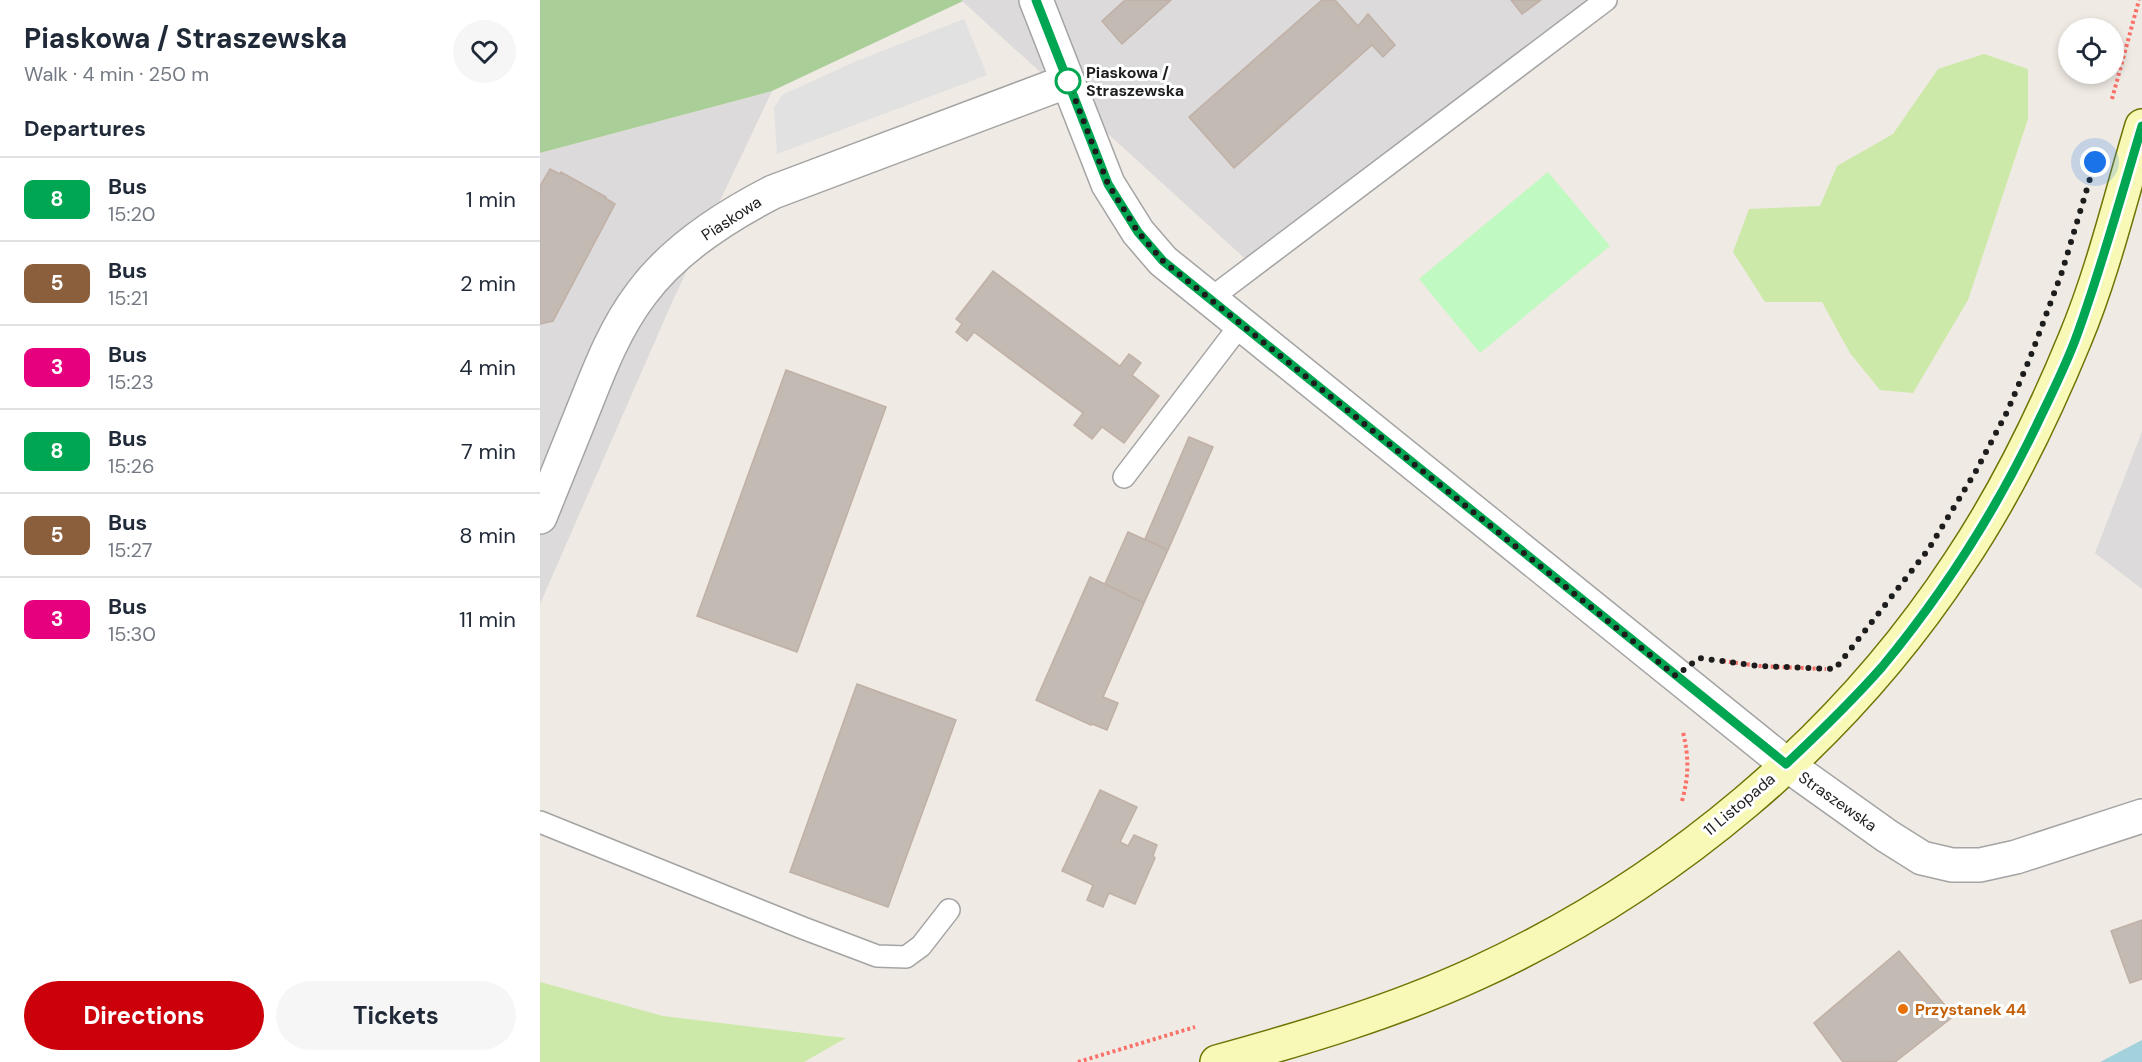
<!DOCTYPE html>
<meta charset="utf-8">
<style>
body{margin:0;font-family:"DM Sans",sans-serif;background:#f6f6f7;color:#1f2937;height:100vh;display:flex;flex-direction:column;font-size:22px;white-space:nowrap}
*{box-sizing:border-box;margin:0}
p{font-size:20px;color:#747a83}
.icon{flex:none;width:33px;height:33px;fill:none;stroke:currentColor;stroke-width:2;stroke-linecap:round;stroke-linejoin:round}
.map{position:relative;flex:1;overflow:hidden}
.details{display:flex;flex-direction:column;background:#fff;width:540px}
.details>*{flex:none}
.badge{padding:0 12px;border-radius:9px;font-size:21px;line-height:39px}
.controls{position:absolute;left:1518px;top:18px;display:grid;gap:12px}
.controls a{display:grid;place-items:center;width:66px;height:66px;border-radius:50%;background:#fff;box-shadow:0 3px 9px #0003;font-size:30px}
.you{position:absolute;width:30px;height:30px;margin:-15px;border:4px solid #fff;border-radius:50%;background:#1a73e8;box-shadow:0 0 0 9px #1a73e833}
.map>.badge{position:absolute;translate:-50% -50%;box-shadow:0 0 0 3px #fff}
h2{padding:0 24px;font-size:22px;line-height:54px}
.round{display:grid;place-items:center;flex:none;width:63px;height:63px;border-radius:32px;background:#f6f6f7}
.overview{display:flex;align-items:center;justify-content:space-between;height:102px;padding:0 24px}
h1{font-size:28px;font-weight:700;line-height:45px}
.primary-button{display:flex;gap:12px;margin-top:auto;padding:12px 24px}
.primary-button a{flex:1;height:69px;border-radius:36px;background:#cb000a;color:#fff;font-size:24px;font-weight:700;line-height:69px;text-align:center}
.primary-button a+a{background:#f6f6f7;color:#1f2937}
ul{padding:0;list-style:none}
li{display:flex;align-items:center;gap:18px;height:84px;padding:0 24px;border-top:2px solid #e0e1e3}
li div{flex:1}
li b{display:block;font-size:22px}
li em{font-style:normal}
li .badge{min-width:66px;font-weight:700;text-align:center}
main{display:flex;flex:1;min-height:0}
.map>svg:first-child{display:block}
</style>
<main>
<section class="details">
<div class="overview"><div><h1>Piaskowa / Straszewska</h1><p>Walk · 4 min · 250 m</p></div><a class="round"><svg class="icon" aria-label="heart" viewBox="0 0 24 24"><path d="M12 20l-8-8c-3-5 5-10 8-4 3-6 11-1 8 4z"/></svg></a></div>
<h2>Departures</h2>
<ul>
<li><span class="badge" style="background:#00a651;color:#fff">8</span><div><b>Bus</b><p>15:20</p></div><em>1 min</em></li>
<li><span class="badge" style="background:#8b5e3c;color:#fff">5</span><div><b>Bus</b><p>15:21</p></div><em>2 min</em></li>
<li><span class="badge" style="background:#e6007e;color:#fff">3</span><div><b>Bus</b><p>15:23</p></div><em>4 min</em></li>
<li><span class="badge" style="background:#00a651;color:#fff">8</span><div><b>Bus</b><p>15:26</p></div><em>7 min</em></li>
<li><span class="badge" style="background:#8b5e3c;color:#fff">5</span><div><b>Bus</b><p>15:27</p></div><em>8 min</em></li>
<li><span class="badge" style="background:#e6007e;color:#fff">3</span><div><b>Bus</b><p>15:30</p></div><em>11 min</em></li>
</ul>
<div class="primary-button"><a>Directions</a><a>Tickets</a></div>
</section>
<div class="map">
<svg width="1602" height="1062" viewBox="0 0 1602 1062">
<rect width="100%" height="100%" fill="#efeae3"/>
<path fill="#dcdada" d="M421,0H1046L711,264Z
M232,91L133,300L0,604V153Z
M1602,432V589L1555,553Z"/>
<path fill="#cce9a9" d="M1444,54L1488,69V119L1428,300L1373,393L1340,390L1310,353L1282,302H1225L1193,252L1209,209L1280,206L1297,166L1353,134L1398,69Z
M0,982L123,1016L306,1038L264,1062H0Z"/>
<path fill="#aace98" d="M0,0H421L423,1L232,91L0,153Z"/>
<path fill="#c0f9c1" d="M1008,172L1070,246L940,353L879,279Z"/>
<path fill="#e1e1e1" d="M424,19L447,75L237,154L234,108L242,95L314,62Z"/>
<path fill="#a3d2dd" d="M1602,1040V1062H1560Z"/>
<path fill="#c3bab3" stroke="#c0b0a6" stroke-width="1.5" d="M585,0H631L582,44L562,21Z
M782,0H795L818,26L828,14L855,45L843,57L832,45L694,168L649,117Z
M971,0H1001L982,14Z
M10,169L20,174L21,172L66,197L65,198L75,204L13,321L0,324V186Z
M453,271L580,366L589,354L601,363L592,375L619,396L584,443L562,427L552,439L534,425L543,413L434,332L427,341L416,332L422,324L416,319Z
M246,370L346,407L257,652L157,616Z
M649,437L673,447L628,550L605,539Z
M588,532L628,550L604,603L565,584Z
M550,577L604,603L563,697L578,703L567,730L552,724L551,725L496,700Z
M317,684L416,720L348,907L250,872Z
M560,790L597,807L580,842L588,846L594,835L617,845L613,856L615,858L595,904L569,893L563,907L547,900L553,885L522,871Z
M1602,920V979L1590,983L1571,931Z
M1359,951L1414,1016L1355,1062H1303L1274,1023Z"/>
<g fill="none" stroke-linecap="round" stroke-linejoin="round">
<defs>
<path id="service" d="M670,299L1066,0
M584,477L701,324
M0,822L263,928L337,956L366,957L381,946L409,910"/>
<path id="minor" d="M496,0L568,184L598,232L623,261L1246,764L1347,836L1382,858L1412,865H1440L1476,857L1602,816
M0,517C15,479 31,441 46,403C61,365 76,327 101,294C134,249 184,217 233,192L528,81"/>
<path id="secondary" d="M677,1062C764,1038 852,1012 935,974C1128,886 1303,740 1419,563C1466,493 1503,417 1535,339C1563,272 1581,196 1602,126"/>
</defs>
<use href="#service" stroke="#a4a4a4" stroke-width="24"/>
<use href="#minor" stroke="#a4a4a4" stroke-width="36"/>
<use href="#secondary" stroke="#6e7504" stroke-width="36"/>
<path stroke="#fa7169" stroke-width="4" stroke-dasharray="3 3" stroke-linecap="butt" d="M1572,99L1599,0
M1183,661L1219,666L1286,669
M1142,801C1149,775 1149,758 1143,732
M538,1062L655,1027"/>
<use href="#service" stroke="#fff" stroke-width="21"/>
<use href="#minor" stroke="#fff" stroke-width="33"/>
<use href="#secondary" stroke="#f9f9b7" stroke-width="33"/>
</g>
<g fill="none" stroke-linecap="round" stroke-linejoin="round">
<defs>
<path id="line" d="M496,0L568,184L598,232L623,261L1246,764C1279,733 1312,701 1342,667C1405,591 1458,507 1500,418C1513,391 1527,363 1537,335C1562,266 1581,196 1602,126"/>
</defs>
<use href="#line" stroke="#fff" stroke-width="14"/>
<use href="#line" stroke="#00a651" stroke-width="9"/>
<path stroke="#1d1d1d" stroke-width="6" stroke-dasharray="0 10.8" d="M528,81L568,184L598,232L623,261L1136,676L1159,658L1219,666L1295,669L1388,550L1436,471L1467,412L1490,358L1522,272L1555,162"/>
</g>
<circle fill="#fff" stroke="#00a651" stroke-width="3" cx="528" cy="81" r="12"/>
<circle fill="#e8710a" stroke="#fff" stroke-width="2" cx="1363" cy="1009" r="6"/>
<g text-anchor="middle" stroke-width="6" stroke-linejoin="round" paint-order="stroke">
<g font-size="16" font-weight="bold" fill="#1d1d1d" stroke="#fff" text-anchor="start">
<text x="546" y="78">Piaskowa /<tspan x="546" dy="18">Straszewska</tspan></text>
</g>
<g font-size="16" fill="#1d1d1d" stroke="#fff">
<text transform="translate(191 218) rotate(-33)" y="6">Piaskowa</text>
<text transform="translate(1298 801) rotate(35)" y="6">Straszewska</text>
<text transform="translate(1199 804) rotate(-40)" y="6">11 Listopada</text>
</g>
<g font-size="16" font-weight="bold" fill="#c56008" stroke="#fff" text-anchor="start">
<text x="1375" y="1015">Przystanek 44</text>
</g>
</g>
</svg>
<div class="controls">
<a><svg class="icon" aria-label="locate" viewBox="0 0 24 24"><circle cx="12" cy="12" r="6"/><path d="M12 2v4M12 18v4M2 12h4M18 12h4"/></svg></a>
</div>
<div class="you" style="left:1555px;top:162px"></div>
</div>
</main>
